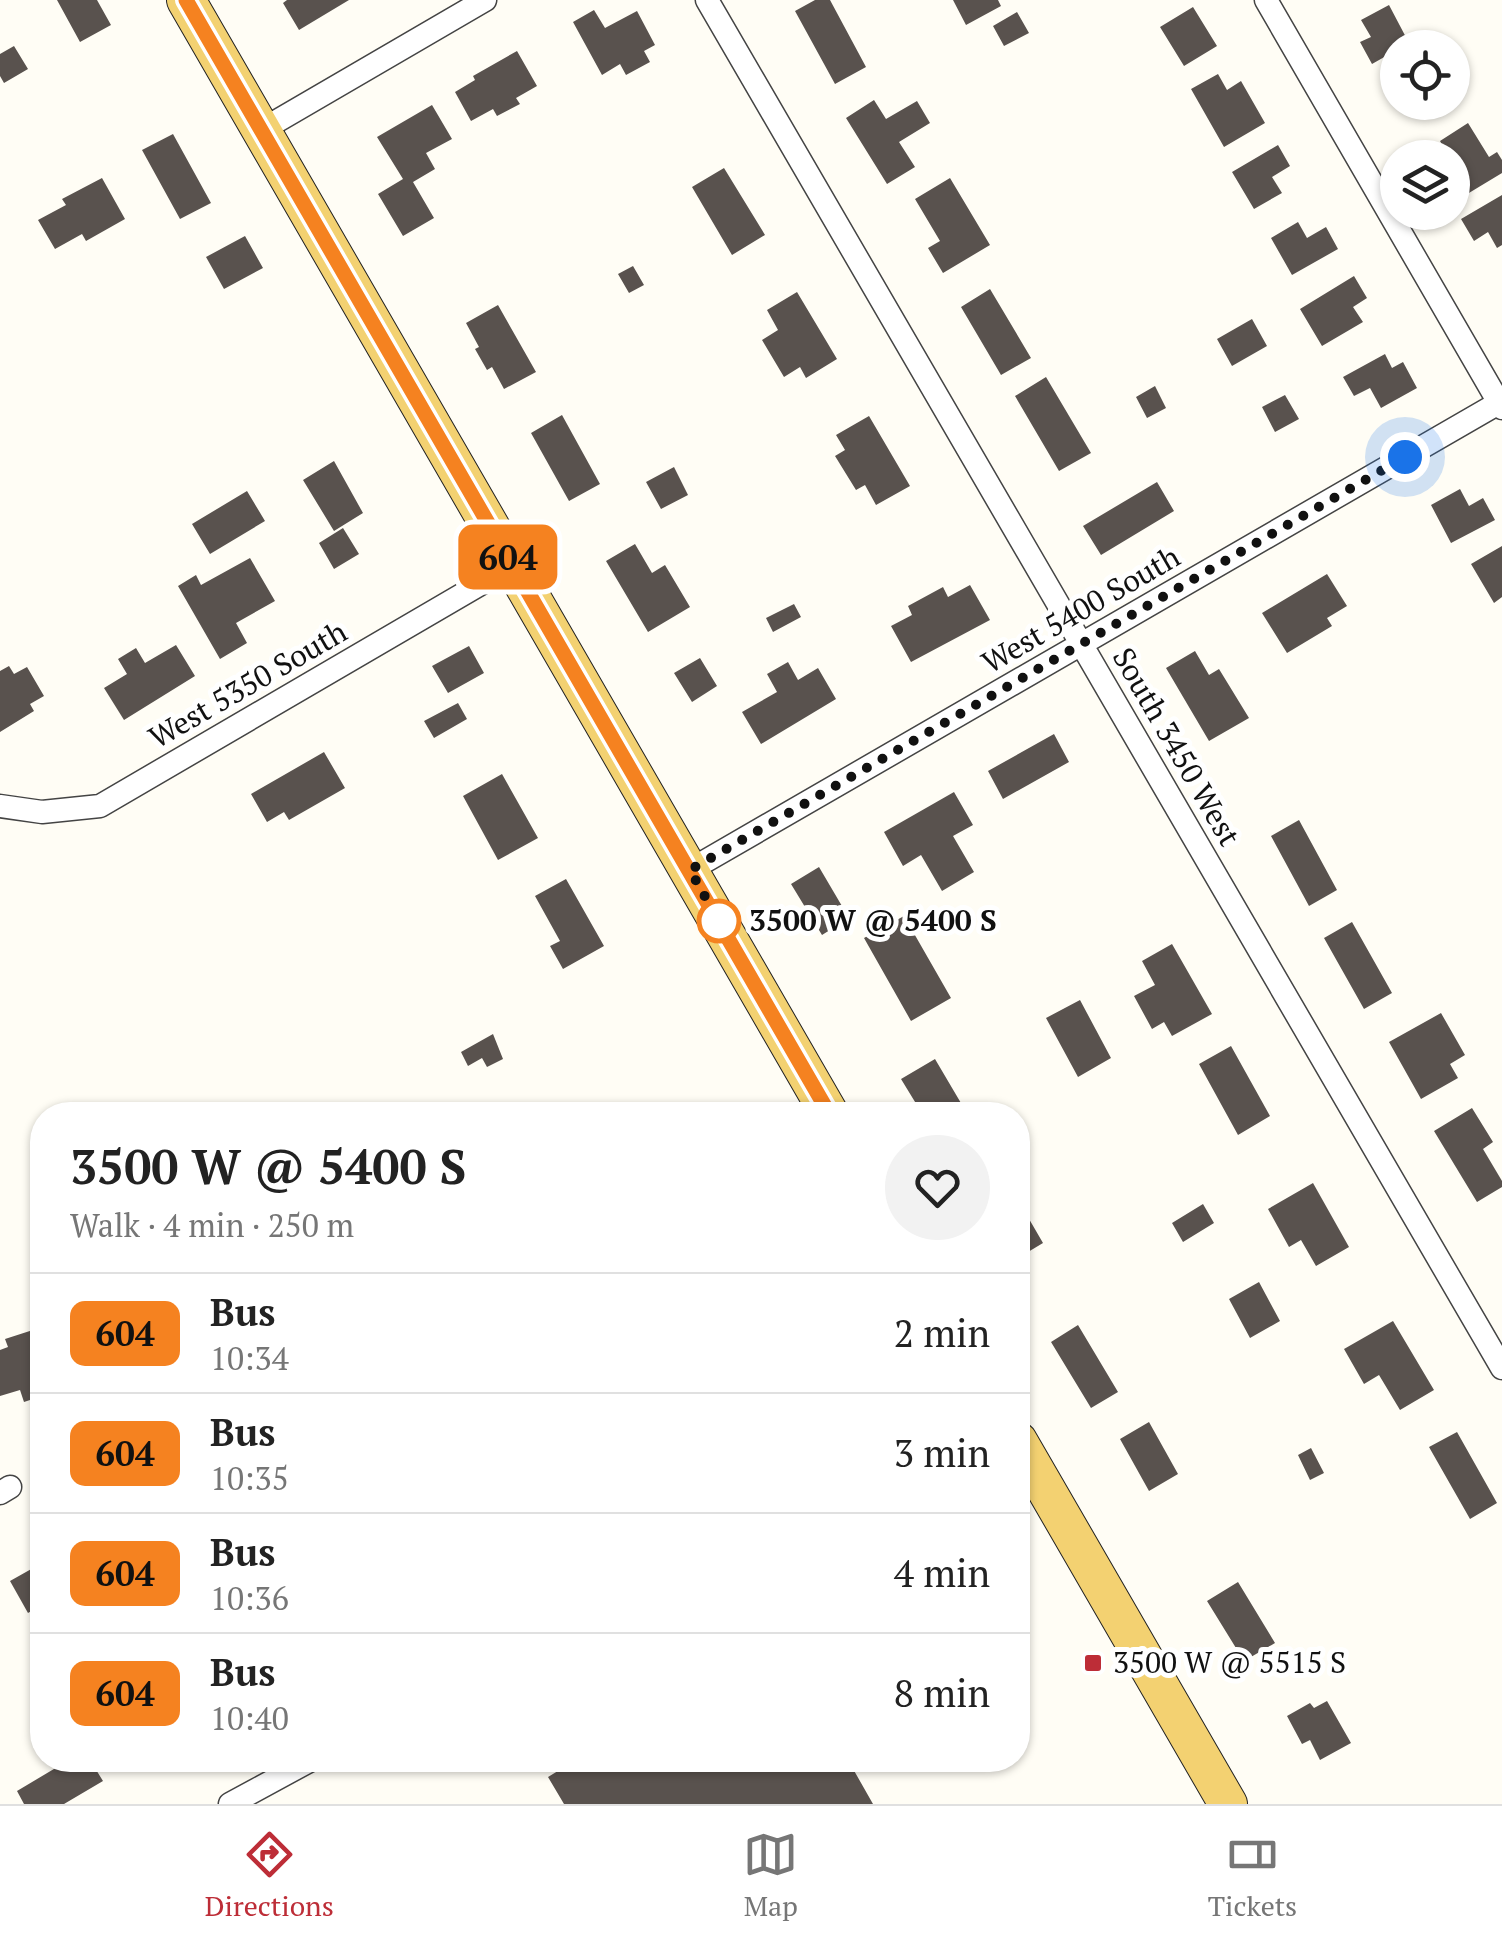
<!DOCTYPE html>
<meta charset="utf-8">
<style>
body{margin:0;font-family:"PT Serif",serif;background:#f2f2f2;color:#222;height:100vh;display:flex;flex-direction:column;font-size:38px;white-space:nowrap}
*{box-sizing:border-box;margin:0}
p{font-size:32px;color:#767676}
.icon{flex:none;width:55px;height:55px;fill:none;stroke:currentColor;stroke-width:2;stroke-linecap:round;stroke-linejoin:round}
.map{position:relative;flex:1;overflow:hidden}
.sheet{position:absolute;left:30px;top:1102px;width:1000px;height:670px;display:flex;flex-direction:column;background:#fff;border-radius:40px;box-shadow:0 2px 8px #0004}
.sheet>*{flex:none}
.badge{padding:0 20px;border-radius:15px;font-size:35px;line-height:65px}
.controls{position:absolute;left:1380px;top:30px;display:grid;gap:20px}
.controls a{display:grid;place-items:center;width:90px;height:90px;border-radius:50%;background:#fff;box-shadow:0 2px 8px #0004;font-size:50px}
.you{position:absolute;width:50px;height:50px;margin:-25px;border:8px solid #fff;border-radius:50%;background:#1a73e8;box-shadow:0 0 0 15px #1a73e833}
.map>.badge{position:absolute;translate:-50% -50%;box-shadow:0 0 0 5px #fff}
.round{display:grid;place-items:center;flex:none;width:105px;height:105px;border-radius:52px;background:#f2f2f2}
.overview{display:flex;align-items:center;justify-content:space-between;height:170px;padding:0 40px}
h1{font-size:48px;font-weight:600;line-height:75px}
ul{padding:0;list-style:none}
li{display:flex;align-items:center;gap:30px;height:120px;padding:0 40px;border-top:2px solid #e0e0e0}
li div{flex:1}
li b{display:block;font-size:38px}
li em{font-style:normal}
li .badge{min-width:110px;font-weight:700;text-align:center}
.dock{display:flex;justify-content:space-around;align-items:center;height:140px;border-top:2px solid #e0e0e0;background:#fff;font-size:28px;color:#767676}
.dock a{display:grid;justify-items:center;gap:5px}
.dock .on{color:#bd2d37}
.map>svg:first-child{display:block}
</style>
<div class="map">
<svg width="1502" height="1804" viewBox="0 0 1502 1804">
<rect width="100%" height="100%" fill="#fffdf5"/>
<path fill="#59524e" d="M57,0H97L111,25L80,42Z
M287,0H349L299,30L283,3Z
M815,0H830L866,67L835,84L795,11Z
M953,0H998L1001,6L966,25Z
M1389,5L1409,43L1372,64L1360,42L1371,37L1361,20Z
M1193,7L1217,46L1184,66L1160,27Z
M594,10L605,28L637,11L655,45L644,51L650,62L626,75L620,64L602,75L573,22Z
M1017,12L1029,33L1004,46L993,26Z
M14,46L28,69L4,83L0,76V54Z
M517,51L537,86L516,98L520,104L497,116L493,109L471,121L455,92L475,80L473,76Z
M1218,74L1227,90L1241,81L1265,123L1224,147L1191,89Z
M1398,81V102H1447L1418,119L1410,105L1399,111L1386,87Z
M874,100L886,119L917,101L930,123L899,142L915,167L887,184L846,118Z
M432,105L452,139L426,153L435,169L413,182L434,218L403,236L378,194L403,179L377,137Z
M1468,123L1489,157L1497,152L1502,160V173L1454,202L1452,158H1445L1448,155L1440,141Z
M173,134L211,203L180,219L142,150Z
M1278,145L1290,166L1272,177L1282,193L1254,209L1232,172Z
M724,168L765,235L732,255L692,187Z
M102,178L125,219L86,241L82,234L55,249L38,220L66,205L62,199Z
M950,178L990,245L943,273L928,248L940,241L915,199Z
M1502,195V245L1497,248L1488,232L1474,241L1461,219Z
M1298,222L1307,238L1326,227L1338,249L1292,275L1271,238Z
M245,236L263,268L224,289L206,257Z
M633,266L644,285L629,293L618,274Z
M1354,276L1367,298L1353,307L1363,322L1322,346L1300,309Z
M990,289L1031,358L1001,375L961,307Z
M797,292L837,359L806,378L800,367L784,377L762,340L778,330L767,310Z
M498,305L536,372L504,389L492,367L487,370L475,349L479,347L466,323Z
M1252,319L1267,346L1232,366L1217,339Z
M1385,354L1392,368L1403,362L1417,388L1381,408L1370,388L1354,396L1343,377Z
M1046,377L1091,453L1059,471L1015,396Z
M1155,386L1166,408L1147,418L1136,397Z
M1285,395L1299,419L1275,432L1262,407Z
M562,415L600,484L569,501L531,433Z
M869,416L910,486L876,505L865,485L856,490L835,456L845,450L836,435Z
M334,461L363,513L334,531L303,480Z
M674,467L688,495L661,509L646,482Z
M1157,482L1174,511L1101,555L1083,526Z
M1460,489L1469,506L1483,498L1495,520L1451,543L1431,505Z
M247,491L265,521L210,554L192,524Z
M343,528L359,554L334,569L319,543Z
M635,544L652,573L665,565L690,607L648,632L606,561Z
M1502,546V597L1494,603L1471,564Z
M250,558L275,601L236,623L247,643L220,659L178,586L196,575L201,585Z
M1327,574L1347,606L1327,618L1332,626L1287,653L1262,613Z
M970,585L990,620L911,662L891,626L912,615L908,606L943,587L948,597Z
M794,604L801,617L773,632L766,618Z
M176,645L195,676L124,720L104,688L127,674L118,659L136,648L145,663Z
M469,646L484,673L448,693L432,666Z
M1195,651L1209,675L1219,669L1249,718L1209,741L1166,668Z
M700,658L717,686L692,702L674,673Z
M788,662L798,680L818,668L836,699L761,744L742,712L777,692L767,674Z
M9,666L14,674L27,667L44,696L30,704L34,711L0,732V671Z
M458,703L467,719L434,738L424,721Z
M1054,734L1069,762L1003,799L988,771Z
M324,752L345,788L289,820L284,812L267,822L251,794Z
M502,774L538,838L498,860L463,796Z
M954,792L973,825L953,836L974,872L942,891L921,855L903,866L884,832Z
M1299,820L1337,890L1309,906L1271,836Z
M819,867L849,918L822,935L791,884Z
M566,879L604,946L563,969L550,946L560,941L535,896Z
M904,916L951,998L911,1021L864,938Z
M1352,922L1392,993L1364,1009L1324,938Z
M1172,944L1212,1014L1172,1036L1164,1022L1152,1029L1134,996L1155,985L1142,961Z
M1080,1000L1111,1058L1078,1077L1046,1018Z
M1441,1013L1465,1055L1450,1064L1458,1078L1421,1099L1389,1042Z
M493,1034L503,1059L487,1067L482,1058L468,1066L461,1052Z
M1231,1046L1270,1116L1238,1135L1199,1064Z
M935,1059L968,1115H923L901,1079Z
M1472,1108L1493,1142L1483,1149L1502,1181V1187L1477,1202L1434,1131Z
M1313,1183L1349,1247L1316,1266L1301,1240L1289,1247L1268,1209Z
M1018,1200L1043,1243L1018,1258Z
M1203,1204L1214,1223L1183,1242L1172,1223Z
M1259,1282L1280,1321L1250,1338L1229,1299Z
M1393,1321L1434,1390L1400,1410L1379,1375L1364,1384L1344,1349Z
M1078,1325L1118,1392L1091,1408L1051,1342Z
M36,1329L42,1351V1396L24,1402L20,1390L0,1396V1350L8,1347L5,1339Z
M1149,1422L1178,1474L1149,1491L1120,1439Z
M1457,1432L1497,1503L1470,1519L1429,1447Z
M1311,1448L1324,1473L1310,1480L1298,1455Z
M42,1563V1605L28,1613L10,1581Z
M1238,1582L1275,1643L1244,1661L1207,1601Z
M1327,1701L1351,1743L1320,1760L1310,1740L1302,1744L1287,1716L1310,1703L1314,1708Z
M69,1760H90L103,1781L64,1804H24L17,1791Z
M576,1760H848L873,1804H564L548,1777Z"/>
<g fill="none" stroke-linecap="round" stroke-linejoin="round">
<defs>
<path id="minor" d="M707,0L1502,1368
M1266,0L1502,408
M260,131L485,0
M0,806L42,812L100,806L513,565
M690,870L1502,401
M0,1493L10,1487
M230,1804L311,1760"/>
<path id="primary" d="M186,0L830,1115
M1018,1441L1228,1804"/>
</defs>
<use href="#minor" stroke="#444" stroke-width="25"/>
<use href="#primary" stroke="#222" stroke-width="40"/>
<use href="#minor" stroke="#fff" stroke-width="22"/>
<use href="#primary" stroke="#f3d171" stroke-width="38"/>
</g>
<g fill="none" stroke-linecap="round" stroke-linejoin="round">
<defs>
<path id="line" d="M186,0L830,1115"/>
</defs>
<use href="#line" stroke="#fff" stroke-width="22"/>
<use href="#line" stroke="#f58220" stroke-width="15"/>
<path stroke="#111" stroke-width="10" stroke-dasharray="0 18" d="M719,921L725,932L690,870L1405,457"/>
</g>
<circle fill="#fff" stroke="#f58220" stroke-width="5" cx="719" cy="921" r="20"/>
<rect fill="#bd2d37" stroke="#fff" stroke-width="4" x="1083" y="1653" width="20" height="20" rx="5"/>
<g text-anchor="middle" stroke-width="10" stroke-linejoin="round" paint-order="stroke">
<g font-size="30" fill="#111" stroke="#fff">
<text transform="translate(1081 610) rotate(-30)" y="10">West 5400 South</text>
<text transform="translate(248 685) rotate(-30)" y="10">West 5350 South</text>
<text transform="translate(1176 747) rotate(60)" y="10">South 3450 West</text>
</g>
<g font-size="30" font-weight="bold" fill="#111" stroke="#fff" text-anchor="start">
<text x="749" y="931">3500 W @ 5400 S</text>
</g>
<g font-size="30" fill="#111" stroke="#fff" text-anchor="start">
<text x="1113" y="1673">3500 W @ 5515 S</text>
</g>
</g>
</svg>
<div class="controls">
<a><svg class="icon" aria-label="locate" viewBox="0 0 24 24"><circle cx="12" cy="12" r="6"/><path d="M12 2v4M12 18v4M2 12h4M18 12h4"/></svg></a>
<a><svg class="icon" aria-label="layers" viewBox="0 0 24 24"><path d="M12 4l9 5-9 5-9-5zM3 14l9 5 9-5"/></svg></a>
</div>
<div class="you" style="left:1405px;top:457px"></div>
<b class="badge" style="left:508px;top:557px;background:#f58220;color:#111">604</b>
<section class="sheet">
<div class="overview"><div><h1>3500 W @ 5400 S</h1><p>Walk · 4 min · 250 m</p></div><a class="round"><svg class="icon" aria-label="heart" viewBox="0 0 24 24"><path d="M12 20l-8-8c-3-5 5-10 8-4 3-6 11-1 8 4z"/></svg></a></div>
<ul>
<li><span class="badge" style="background:#f58220;color:#111">604</span><div><b>Bus</b><p>10:34</p></div><em>2 min</em></li>
<li><span class="badge" style="background:#f58220;color:#111">604</span><div><b>Bus</b><p>10:35</p></div><em>3 min</em></li>
<li><span class="badge" style="background:#f58220;color:#111">604</span><div><b>Bus</b><p>10:36</p></div><em>4 min</em></li>
<li><span class="badge" style="background:#f58220;color:#111">604</span><div><b>Bus</b><p>10:40</p></div><em>8 min</em></li>
</ul>
</section>
</div>
<nav class="dock">
<a class="on"><svg class="icon" aria-label="directions" viewBox="0 0 24 24"><path d="M12 3l9 9-9 9-9-9zM9 14v-3h6M13 9l2 2-2 2"/></svg>Directions</a>
<a><svg class="icon" aria-label="map" viewBox="0 0 24 24"><path d="M3 6l6-2 6 2 6-2v14l-6 2-6-2-6 2zM9 4v14M15 6v14"/></svg>Map</a>
<a><svg class="icon" aria-label="tickets" viewBox="0 0 24 24"><path d="M3 7h18v10H3zM15 7v10"/></svg>Tickets</a>
</nav>
